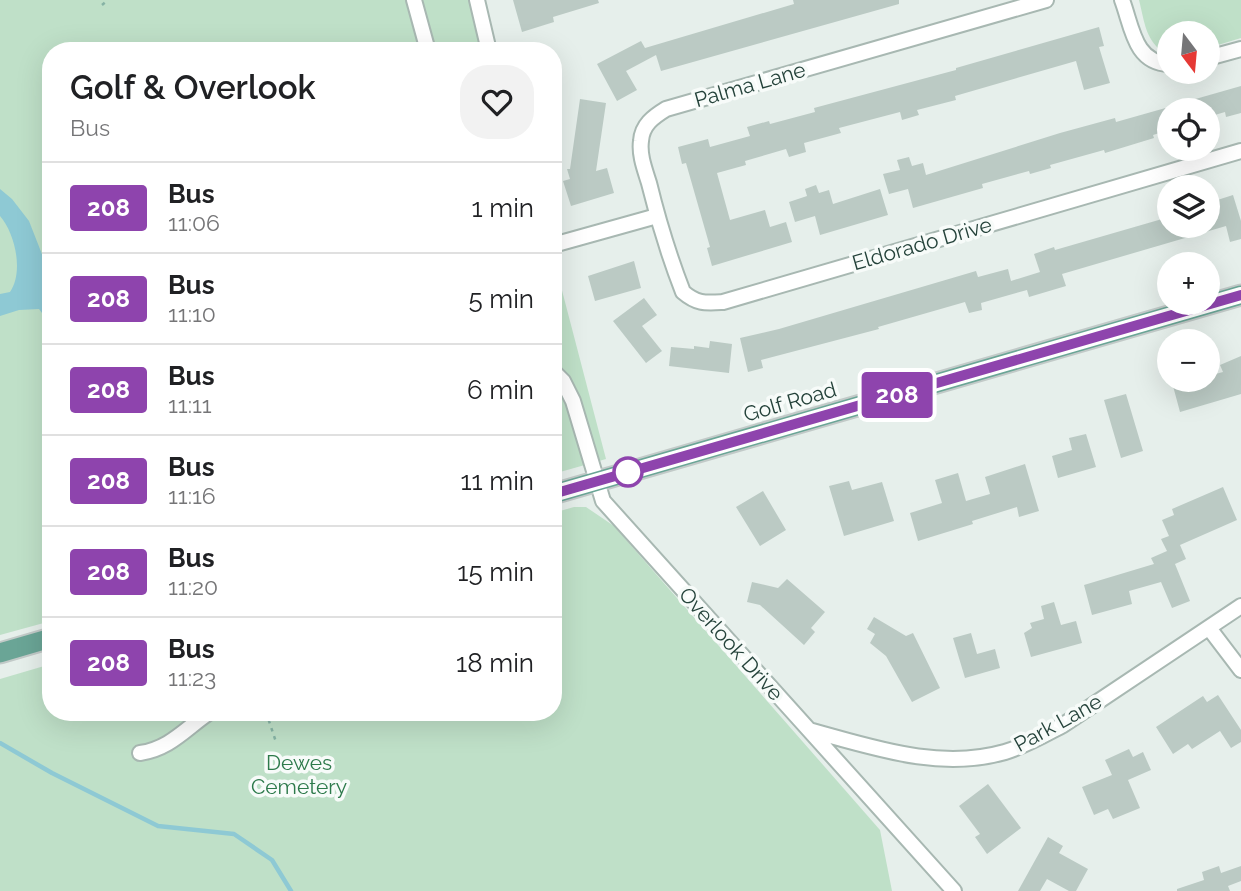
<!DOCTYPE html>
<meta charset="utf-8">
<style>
body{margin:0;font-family:Raleway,sans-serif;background:#f2f2f2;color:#202124;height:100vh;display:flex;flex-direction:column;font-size:26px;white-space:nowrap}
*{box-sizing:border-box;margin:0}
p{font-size:23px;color:#757577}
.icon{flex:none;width:38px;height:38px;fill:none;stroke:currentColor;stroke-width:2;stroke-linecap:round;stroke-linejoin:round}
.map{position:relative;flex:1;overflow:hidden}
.details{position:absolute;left:42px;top:42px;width:520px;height:679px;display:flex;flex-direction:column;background:#fff;border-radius:28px;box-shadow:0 7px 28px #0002}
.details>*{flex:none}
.badge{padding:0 14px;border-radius:5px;font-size:24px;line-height:46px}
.needle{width:46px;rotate:164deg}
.tools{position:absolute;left:1157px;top:21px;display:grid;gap:14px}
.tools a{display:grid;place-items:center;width:63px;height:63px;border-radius:50%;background:#fff;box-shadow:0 7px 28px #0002;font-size:35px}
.map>.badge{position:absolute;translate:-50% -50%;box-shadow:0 0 0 4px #fff}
.round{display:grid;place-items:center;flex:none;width:74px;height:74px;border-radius:28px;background:#f2f2f2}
.head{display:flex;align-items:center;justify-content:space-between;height:119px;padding:0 28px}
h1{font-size:33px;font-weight:600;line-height:52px}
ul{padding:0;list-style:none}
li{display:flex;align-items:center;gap:21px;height:91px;padding:0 28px;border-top:2px solid #e0e0e0}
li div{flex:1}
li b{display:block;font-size:26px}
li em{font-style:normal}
li .badge{min-width:77px;font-weight:700;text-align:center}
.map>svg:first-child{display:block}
</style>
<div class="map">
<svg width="1241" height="891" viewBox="0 0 1241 891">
<rect width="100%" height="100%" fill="#e6efeb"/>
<path fill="#bfe0c8" d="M0,0H469L482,51H51V621L0,635Z
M1139,0H1241V38L1208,48V33H1169V55H1167C1145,41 1145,23 1139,0Z
M553,256L606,459L553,474Z
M574,507H586L614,526L880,830L892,891H0V679L51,664V712H553V513Z"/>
<path fill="#8ec9d4" d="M0,189L12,199L29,221L47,267L42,288L51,299V325L39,309L19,310L0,316V294L10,292C24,272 15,233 0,216Z"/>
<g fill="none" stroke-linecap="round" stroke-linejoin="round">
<path stroke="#8ec9d4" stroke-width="4.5" d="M0,743L52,773L158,826L234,834L272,860L291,891"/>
</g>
<path fill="#bbcac4" d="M513,0H598L599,3L553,17L554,22L522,32Z
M793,0H899V4L661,71L656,55L626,71L637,90L617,101L597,64L641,41L645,48L794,4Z
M1099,27L1104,46L1099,47L1110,83L1084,90L1076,61L955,96L956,100L917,110L919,115L902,120L900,112L839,128L841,133L804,143L806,152L789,157L786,149L745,161L746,165L717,173L730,220L765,210L770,227L786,222L792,242L712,266L707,248L710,247L686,163L682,164L678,147L708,139L710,147L750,136L747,127L769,121L770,124L815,112L814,108L956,70V68Z
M1241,86V113L1226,117L1225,112L1208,117V110H1172L1171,106Z
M580,99L606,103L596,171L607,168L614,193L571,206L563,181L570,179L567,169H570Z
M1169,107V130L1153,135L1154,138L1105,153L1104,150L1050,165L1051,168L1030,174L1029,171L982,184L983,188L913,208L908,189L889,194L883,174L900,170L897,160L909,157L912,166L923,163L926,175L1060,133L1115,118L1116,122Z
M816,185L819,193L829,190L833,204L880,189L888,215L820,235L815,216L795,222L789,202L807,196L805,189Z
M1233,195L1241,221V239L1230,242L1226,226L1062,274L1066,286L1029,297L1027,290L981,303L982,310L969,313L965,302L878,327L879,329L761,360L763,368L748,372L740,338L779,329L976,271L978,277L1008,269L1011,281L1040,272L1034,254L1054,247L1055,250L1169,217V226H1208V203Z
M634,261L641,288L595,301L588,276Z
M644,298L657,315L642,326L662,351L646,363L613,321Z
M710,341L732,344L729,373L669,366L671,347L694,349V346L709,348Z
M1241,356V394L1180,412L1173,386L1195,380H1208V376L1223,372L1220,365Z
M1126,394L1143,451L1121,458L1104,400Z
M1086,434L1096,467L1058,478L1052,456L1072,450L1069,438Z
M1025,464L1039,511L1019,517L1017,507L972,521L973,524L918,541L910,513L942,503L935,480L958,473L966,501L990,494L985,477Z
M849,481L852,490L882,482L894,521L844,536L829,486Z
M1223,487L1237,520L1180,545L1186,559L1175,564L1190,601L1172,608L1161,582L1129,591L1132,604L1092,615L1084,585L1154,564L1151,558L1167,551L1161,539L1169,536L1162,520L1174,515L1172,509Z
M763,491L786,530L760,546L736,507Z
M787,579L825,612L811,628L815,632L804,645L760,605L747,602L752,582L778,588Z
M1054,602L1061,625L1076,621L1082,643L1031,657L1024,633L1032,628L1030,623L1044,619L1041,606Z
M874,617L906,636L913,633L940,688L912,702L886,656L870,643L875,634L867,629Z
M971,633L977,654L995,649L1000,668L965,678L953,638Z
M1218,695L1241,730V742L1231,748L1220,731L1192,749L1188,744L1173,754L1156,727L1203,696L1207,702Z
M1129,749L1133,757L1143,752L1151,770L1128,780L1140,808L1113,819L1108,809L1094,815L1082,787L1112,775L1105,760Z
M988,784L1021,828L987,854L975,837L980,834L959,806Z
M1048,837L1063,846L1059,853L1088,869L1076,891H1069L1047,879L1040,891H1018Z
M1219,866L1221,873L1241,866V881L1228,886L1230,891H1177V889L1204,880L1202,872Z"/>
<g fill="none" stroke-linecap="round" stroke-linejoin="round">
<defs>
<path id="minor" d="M414,0L428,51
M477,0L489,51
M1046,0L666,109C653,117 642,125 641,141C639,155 645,170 649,183C658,220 669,256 683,292C697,304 705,303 723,302L1241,151
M1122,0C1132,26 1134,63 1169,64
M1208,58L1241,49
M553,245L657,216
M553,371L563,381L573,401L603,501L954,891
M1209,628L1241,670
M809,730C872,747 939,771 1005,752C1025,746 1044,735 1063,725L1241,606
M140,753C170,749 186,728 210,712"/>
<path id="major" d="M553,494L1241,295
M0,653L51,638"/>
</defs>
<use href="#minor" stroke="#a8b8b2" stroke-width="18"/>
<use href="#major" stroke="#c2cac8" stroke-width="23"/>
<path stroke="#86b3a5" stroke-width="2.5" stroke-dasharray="3.5 5" stroke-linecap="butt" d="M102,5L108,0
M266,712L276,742"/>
<use href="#minor" stroke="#fff" stroke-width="14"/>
<use href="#major" stroke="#6aa596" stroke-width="19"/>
</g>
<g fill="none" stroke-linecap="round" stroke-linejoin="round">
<defs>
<path id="line" d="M553,494L1241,295"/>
</defs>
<use href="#line" stroke="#fff" stroke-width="16"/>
<use href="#line" stroke="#8e44ad" stroke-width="10"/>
</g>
<circle fill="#fff" stroke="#8e44ad" stroke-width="3.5" cx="628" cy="472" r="14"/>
<g text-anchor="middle" stroke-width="7" stroke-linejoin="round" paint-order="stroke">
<g font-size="21" fill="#24423a" stroke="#f7fbf9">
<text transform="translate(750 85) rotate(-16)" y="7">Palma Lane</text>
<text transform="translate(922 244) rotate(-16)" y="7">Eldorado Drive</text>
<text transform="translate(790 402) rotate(-16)" y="7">Golf Road</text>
<text transform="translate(731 644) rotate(48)" y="7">Overlook Drive</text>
<text transform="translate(1058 723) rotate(-29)" y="7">Park Lane</text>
</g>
<g font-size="21" fill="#2d7a4b" stroke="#f7fbf9">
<text x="299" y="770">Dewes<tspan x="299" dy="24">Cemetery</tspan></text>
</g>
</g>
</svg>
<div class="tools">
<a><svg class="needle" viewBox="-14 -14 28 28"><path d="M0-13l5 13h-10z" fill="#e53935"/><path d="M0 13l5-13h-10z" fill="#757577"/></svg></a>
<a><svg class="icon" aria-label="locate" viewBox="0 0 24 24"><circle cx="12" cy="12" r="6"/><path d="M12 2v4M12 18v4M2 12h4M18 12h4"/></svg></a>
<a><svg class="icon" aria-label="layers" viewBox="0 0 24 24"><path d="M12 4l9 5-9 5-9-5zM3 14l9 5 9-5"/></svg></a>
<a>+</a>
<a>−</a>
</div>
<b class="badge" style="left:897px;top:395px;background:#8e44ad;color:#fff">208</b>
<section class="details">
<div class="head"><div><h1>Golf &amp; Overlook</h1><p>Bus</p></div><a class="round"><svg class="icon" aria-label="heart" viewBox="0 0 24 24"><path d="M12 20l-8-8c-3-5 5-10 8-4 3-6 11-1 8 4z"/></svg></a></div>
<ul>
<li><span class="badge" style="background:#8e44ad;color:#fff">208</span><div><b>Bus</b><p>11:06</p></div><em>1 min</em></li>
<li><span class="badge" style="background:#8e44ad;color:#fff">208</span><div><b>Bus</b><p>11:10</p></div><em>5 min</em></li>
<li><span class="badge" style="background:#8e44ad;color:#fff">208</span><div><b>Bus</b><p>11:11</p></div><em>6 min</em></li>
<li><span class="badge" style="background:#8e44ad;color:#fff">208</span><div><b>Bus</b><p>11:16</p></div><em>11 min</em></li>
<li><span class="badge" style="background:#8e44ad;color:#fff">208</span><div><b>Bus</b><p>11:20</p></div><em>15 min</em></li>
<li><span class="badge" style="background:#8e44ad;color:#fff">208</span><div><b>Bus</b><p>11:23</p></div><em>18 min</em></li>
</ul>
</section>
</div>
